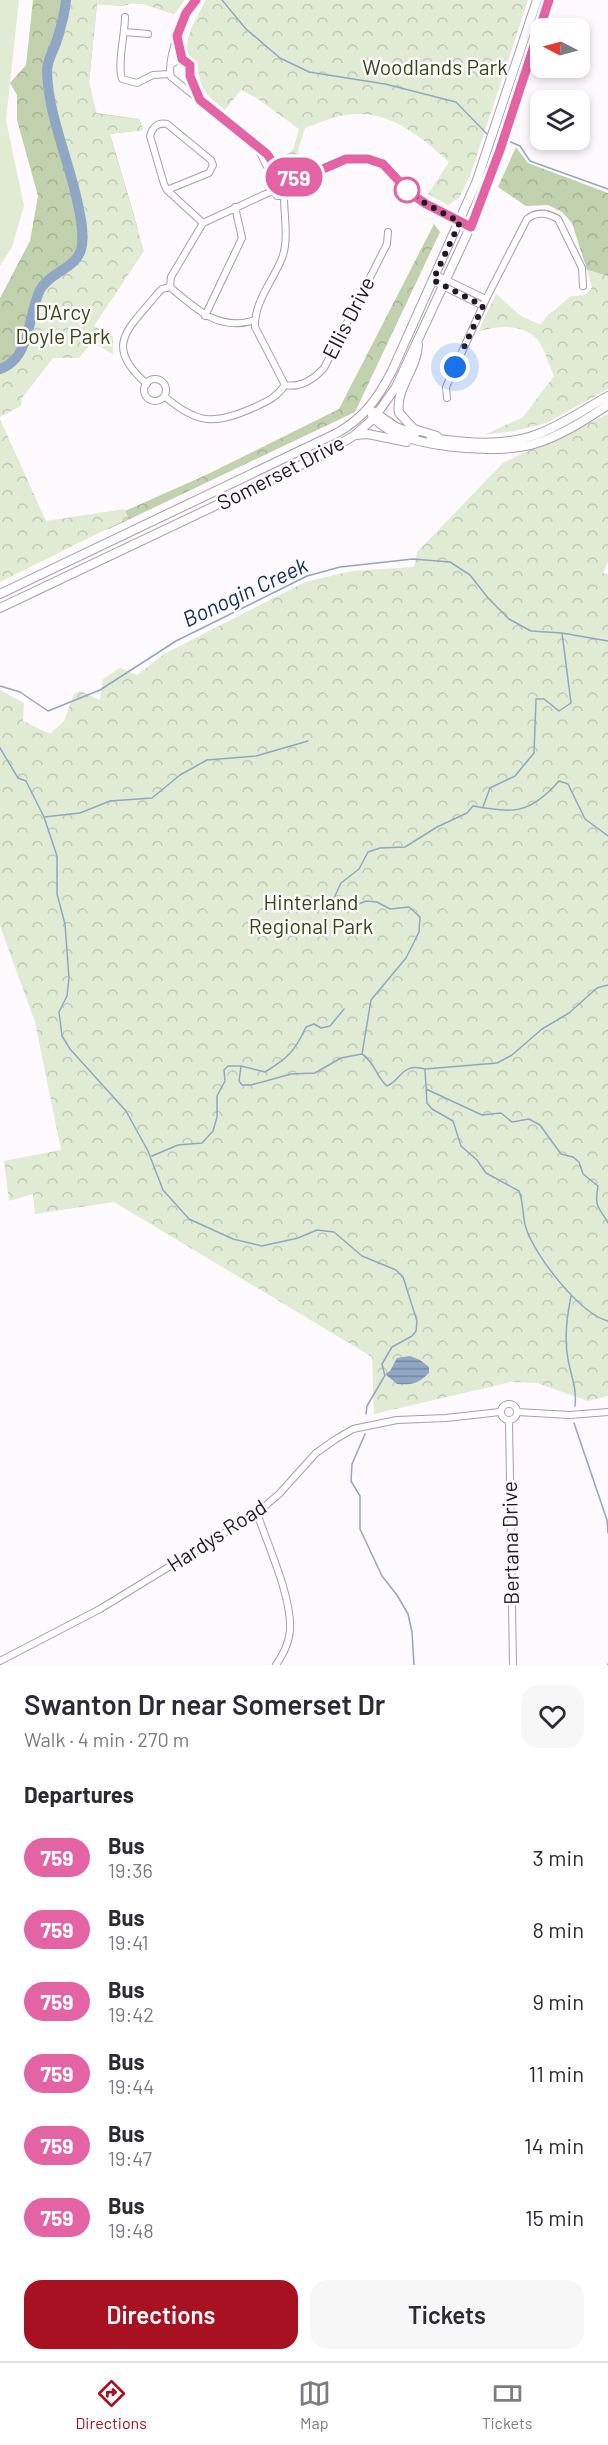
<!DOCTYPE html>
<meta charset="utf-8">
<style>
body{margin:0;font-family:Barlow,sans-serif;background:#f7f7f7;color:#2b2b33;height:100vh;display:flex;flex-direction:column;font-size:22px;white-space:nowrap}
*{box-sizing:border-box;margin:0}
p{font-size:20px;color:#7c7c81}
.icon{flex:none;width:33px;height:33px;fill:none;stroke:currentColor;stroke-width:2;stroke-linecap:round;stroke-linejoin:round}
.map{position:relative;height:1665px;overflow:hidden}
.details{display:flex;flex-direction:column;background:#fff;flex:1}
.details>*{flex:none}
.badge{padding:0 12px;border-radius:20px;font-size:21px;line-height:39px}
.needle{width:39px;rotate:276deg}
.buttons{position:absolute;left:530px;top:18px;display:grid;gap:12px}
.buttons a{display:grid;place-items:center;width:60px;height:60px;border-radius:12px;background:#fff;box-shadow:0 3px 9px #0003;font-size:30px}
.you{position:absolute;width:30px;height:30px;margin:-15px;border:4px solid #fff;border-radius:50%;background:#1a73e8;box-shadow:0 0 0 9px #1a73e833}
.map>.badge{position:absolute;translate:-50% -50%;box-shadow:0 0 0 3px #fff}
h2{padding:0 24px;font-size:22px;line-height:54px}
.round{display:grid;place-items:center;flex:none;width:63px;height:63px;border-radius:18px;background:#f7f7f7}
.summary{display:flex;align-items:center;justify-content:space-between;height:102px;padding:0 24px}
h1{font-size:28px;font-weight:600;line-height:45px}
.primary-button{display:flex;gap:12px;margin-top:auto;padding:12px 24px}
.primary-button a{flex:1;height:69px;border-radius:18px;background:#a81122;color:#fff;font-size:24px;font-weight:600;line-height:69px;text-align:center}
.primary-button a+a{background:#f7f7f7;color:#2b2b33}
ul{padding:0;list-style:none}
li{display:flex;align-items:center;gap:18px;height:72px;padding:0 24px}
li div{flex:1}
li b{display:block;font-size:22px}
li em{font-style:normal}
li .badge{min-width:66px;font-weight:700;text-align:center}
.tabs{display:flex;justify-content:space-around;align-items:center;height:84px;border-top:2px solid #e1e1e2;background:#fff;font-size:16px;color:#7c7c81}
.tabs a{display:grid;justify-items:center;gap:3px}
.tabs .current{color:#a81122}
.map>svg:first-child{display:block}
</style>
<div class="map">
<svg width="608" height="1665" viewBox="0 0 608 1665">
<defs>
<pattern id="forest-crowns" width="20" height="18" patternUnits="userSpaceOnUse" patternTransform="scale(1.5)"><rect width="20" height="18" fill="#c1d0ad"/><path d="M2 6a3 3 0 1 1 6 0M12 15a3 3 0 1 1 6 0" fill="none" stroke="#a6b295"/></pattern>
<pattern id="park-crowns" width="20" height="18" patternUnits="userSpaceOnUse" patternTransform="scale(1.5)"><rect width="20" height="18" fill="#e1ebd4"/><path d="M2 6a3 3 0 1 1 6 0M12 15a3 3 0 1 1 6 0" fill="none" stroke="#c1c9b6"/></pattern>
<pattern id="water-rules" width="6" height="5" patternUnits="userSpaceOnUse" patternTransform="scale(1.5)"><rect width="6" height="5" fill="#8fa7c4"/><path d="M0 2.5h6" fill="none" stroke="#74879f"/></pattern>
</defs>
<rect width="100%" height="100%" fill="#fdf9fd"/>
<path fill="#e1ebd4" d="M0,0H19L6,120L24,206L12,247L0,266Z"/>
<path fill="url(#forest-crowns)" d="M33,0H184L174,14L144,4L132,3L122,6L97,4L89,82L96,113L139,119L143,130L110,134L138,229L79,320L0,416V298L30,241L38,196L17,120V95L10,83L26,65Z
M516,147L528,163L608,193V276L587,270L572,223L562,212L548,205L526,206L498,187Z
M434,224L440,232L355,412L109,529L44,536L0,423L46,523L125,511L206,475L339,409Z"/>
<path fill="url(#park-crowns)" d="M66,0H184L174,14L144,4L132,3L122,6L97,4L89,82L97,114L139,119L143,130L110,134L144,251L94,326L113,336V354L92,342L79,358H53L22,398L21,406L0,417V369C31,359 28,314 40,290C50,271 79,269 82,245C84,230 80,214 77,200C68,158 48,114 47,71C47,60 54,50 57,40C61,27 65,13 66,0Z
M206,0H528L470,176L459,198L448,205L428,194L449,162C423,138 392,112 355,114C339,114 320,123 305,128L298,151L308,165L295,171L282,169L276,160L293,150L299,129L255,97L241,90L225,110C202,91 201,91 197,62L187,53C186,33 197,17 206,0Z
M587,270L608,276V389L546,423L514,431L484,435L523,417L554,376C550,367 543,344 536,338C521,323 495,326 478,332L496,294L521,316L541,325L546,317L571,296C582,296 587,296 592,287Z
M608,414V562L603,573L608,574V1396L588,1401L537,1383L511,1382L374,1414L372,1357L114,1202L35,1214L33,1194L9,1201L4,1161L61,1150L35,1022L0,926V690L24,703L23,721L50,734L64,721L74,694L80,691L100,700L103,679L120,668L137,675L164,654L305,582L352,571L414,567L417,552L504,462Z
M0,419L46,521L124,509L129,518L0,582Z"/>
<path fill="url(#water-rules)" d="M410,1356L420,1360L429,1367V1373C418,1384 412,1385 397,1384L385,1374L390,1371L397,1358Z"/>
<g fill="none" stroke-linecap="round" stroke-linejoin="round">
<path stroke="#8fa7c4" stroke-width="1.5" d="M222,0L246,29L280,58L309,72L385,84L456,102L487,134
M506,140L520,146L530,161L608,189
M0,686L20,692L48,711L100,690L176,641L307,576L340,567L413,559L450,562L470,575L488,598L509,619L531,631L562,633L608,641
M0,748L18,778L26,781L44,817L57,856V894L65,924L69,978L67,996L59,1012L62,1036L70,1049L126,1111L148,1151L163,1190L189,1219L233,1239L262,1246L298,1238L317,1230L334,1232L362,1256L396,1270L403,1277L417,1321L416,1331L412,1336L392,1347L382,1364L385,1376
M483,807L490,788L515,776L534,753L536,699H544L559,711L571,703L562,633
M44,817L80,813L110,801L152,798L180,775L207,760L256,756L308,741
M362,1054L371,1000L406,958L419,932L420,917L409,907L390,909L377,902L366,901L342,911L333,900L341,883L359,869L368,852L380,848L405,847L437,827L467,813L473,806C514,813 529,815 559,781L568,784L585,819L608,836
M241,1066L239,1081L242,1085H251L291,1074L315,1073L341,1058L362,1054C375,1062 376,1077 387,1086C401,1080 402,1062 425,1069L497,1063L512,1055L542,1029L569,1013L597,988L608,985
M425,1070L427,1103L432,1109L453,1121L461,1146L477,1160L486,1173L519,1191C524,1204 522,1216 526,1228C535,1256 580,1314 608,1321
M426,1089L482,1115L501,1113L512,1122L529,1119L540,1125L561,1154L573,1157L579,1162L583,1174L598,1186C594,1209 599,1206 608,1223
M152,1156L178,1145L202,1143L213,1131L217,1117V1096L225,1081L224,1070L228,1066H241L265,1072C288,1058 295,1051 306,1027L314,1024L321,1028L330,1026L344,1009
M571,1296C567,1317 564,1338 568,1359C571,1377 577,1387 575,1406
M366,1414L367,1406L384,1377
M574,1423L607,1520L608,1533
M365,1434L352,1464L351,1481L360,1496V1529L382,1576L397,1595L408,1614L412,1632L414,1665
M608,1665V1664"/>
<path stroke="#8fa7c4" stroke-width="10" d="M0,369C31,359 28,314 40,290C50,271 79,269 82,245C84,230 80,214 77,200C68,158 48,114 47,71C47,60 54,50 57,40C61,27 65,13 66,0"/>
<defs>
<path id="street" d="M196,0C184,14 166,59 171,77L267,154L282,175L290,178L316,172L346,159H368L383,164L410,193L426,204L471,227
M125,17C125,34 117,64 122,79L137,83L153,75L170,74
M125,32L148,34
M178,39L182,59
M172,64L178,60L188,62L198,97
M258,149L274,180L271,187L277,196L289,195L293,188L313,174
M167,190L209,173L213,165L211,160L167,124C157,122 152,128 150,136L164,184L167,190L203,223
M284,197C284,216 289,240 282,258C273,281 254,302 255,327L285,385
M436,275L486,299
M433,281L483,306
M170,287L171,277L203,223L272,191
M170,287C196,309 219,332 255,320
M205,316L242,238L235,207
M144 390a11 11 0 1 1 22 0a11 11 0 1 1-22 0Z
M147,384C102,345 129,329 158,293L162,289L170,287
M285,385C300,388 313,380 324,368L387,244L388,232
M164,396C198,425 215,425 255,407C268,401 277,397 285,385
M447,398L446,387L486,299L527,219C537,211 548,213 558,219L582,268L583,286
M501 1412a8 8 0 1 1 16 0a8 8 0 1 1-16 0Z
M517,1412L570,1415L608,1412
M509,1420L513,1665
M257,1513C268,1546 292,1597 290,1630C289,1644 283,1654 276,1665
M0,1661L100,1609L257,1513L279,1494L316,1453L336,1439L353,1429L397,1420L446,1418L500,1412"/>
<path id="secondary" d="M418,345C417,369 395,389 399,413L414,429L437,436
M374,412L396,427L415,434
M372,415C394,449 499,455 534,444C561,436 585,420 608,405
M355,435L368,434L407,442
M431,438C466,443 504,447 538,434C562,425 585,409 608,396
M0,594L337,433C364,418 378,398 392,371L476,183L537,0
M0,608L320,456L355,435L374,418L396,387L474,219L489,182L549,0"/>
</defs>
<use href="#street" stroke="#ac9bad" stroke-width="8"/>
<use href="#secondary" stroke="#ac9bad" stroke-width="10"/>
<use href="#street" stroke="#fff" stroke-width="6"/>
<use href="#secondary" stroke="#fff" stroke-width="8"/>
</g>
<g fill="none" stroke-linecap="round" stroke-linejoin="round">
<defs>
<path id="line" d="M196,0L186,13L177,36L182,59L190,65V76L200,100L267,154L282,175L290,178L316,172L346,159H368L383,164L410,193L426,204L471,227L500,150L549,0"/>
</defs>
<use href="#line" stroke="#fff" stroke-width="14"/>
<use href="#line" stroke="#e463a4" stroke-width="9"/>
<path stroke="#201a21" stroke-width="6" stroke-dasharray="0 10.8" d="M407,190L426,204L460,222L433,280L483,306L455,367"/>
</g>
<circle fill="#fff" stroke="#e463a4" stroke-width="3" cx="407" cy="190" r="12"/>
<g text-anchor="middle" stroke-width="5" stroke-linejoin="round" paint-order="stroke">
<g font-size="21" fill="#354812" stroke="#fdf9fd">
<text x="435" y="75">Woodlands Park</text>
<text x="63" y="320">D'Arcy<tspan x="63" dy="24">Doyle Park</tspan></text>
<text x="311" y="910">Hinterland<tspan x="311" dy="24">Regional Park</tspan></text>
</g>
<g font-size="21" fill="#201a21" stroke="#fdf9fd">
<text transform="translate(349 318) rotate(-63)" y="7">Ellis Drive</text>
<text transform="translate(281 473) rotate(-27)" y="7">Somerset Drive</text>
<text transform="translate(217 1536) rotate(-33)" y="7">Hardys Road</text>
<text transform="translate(511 1543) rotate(-91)" y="7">Bertana Drive</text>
</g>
<g font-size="22" font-style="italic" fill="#0d3157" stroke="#fdf9fd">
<text transform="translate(245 592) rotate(-25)" y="8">Bonogin Creek</text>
</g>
</g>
</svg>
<div class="buttons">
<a><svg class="needle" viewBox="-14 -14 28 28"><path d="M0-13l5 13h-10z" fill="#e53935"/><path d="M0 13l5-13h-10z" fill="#7c7c81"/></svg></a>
<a><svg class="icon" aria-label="layers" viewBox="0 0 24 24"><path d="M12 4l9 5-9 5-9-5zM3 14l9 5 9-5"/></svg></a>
</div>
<div class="you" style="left:455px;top:367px"></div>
<b class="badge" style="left:294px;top:177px;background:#e463a4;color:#fff">759</b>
</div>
<section class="details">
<div class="summary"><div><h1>Swanton Dr near Somerset Dr</h1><p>Walk · 4 min · 270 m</p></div><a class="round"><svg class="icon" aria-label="heart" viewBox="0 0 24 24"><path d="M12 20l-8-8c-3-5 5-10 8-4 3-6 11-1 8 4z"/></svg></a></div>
<h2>Departures</h2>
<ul>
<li><span class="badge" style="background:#e463a4;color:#fff">759</span><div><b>Bus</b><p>19:36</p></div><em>3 min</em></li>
<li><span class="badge" style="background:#e463a4;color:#fff">759</span><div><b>Bus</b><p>19:41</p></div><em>8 min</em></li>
<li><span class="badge" style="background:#e463a4;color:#fff">759</span><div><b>Bus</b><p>19:42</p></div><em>9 min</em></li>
<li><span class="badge" style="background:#e463a4;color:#fff">759</span><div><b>Bus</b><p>19:44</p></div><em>11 min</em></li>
<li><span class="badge" style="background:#e463a4;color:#fff">759</span><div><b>Bus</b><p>19:47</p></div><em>14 min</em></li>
<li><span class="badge" style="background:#e463a4;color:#fff">759</span><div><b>Bus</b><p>19:48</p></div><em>15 min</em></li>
</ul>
<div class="primary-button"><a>Directions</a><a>Tickets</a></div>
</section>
<nav class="tabs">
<a class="current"><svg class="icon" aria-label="directions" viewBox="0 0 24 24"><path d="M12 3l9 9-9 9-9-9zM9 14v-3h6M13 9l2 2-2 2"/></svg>Directions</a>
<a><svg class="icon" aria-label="map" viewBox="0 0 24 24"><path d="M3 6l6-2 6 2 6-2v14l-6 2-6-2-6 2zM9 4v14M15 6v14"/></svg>Map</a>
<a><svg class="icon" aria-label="tickets" viewBox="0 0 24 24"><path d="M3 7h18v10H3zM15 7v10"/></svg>Tickets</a>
</nav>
